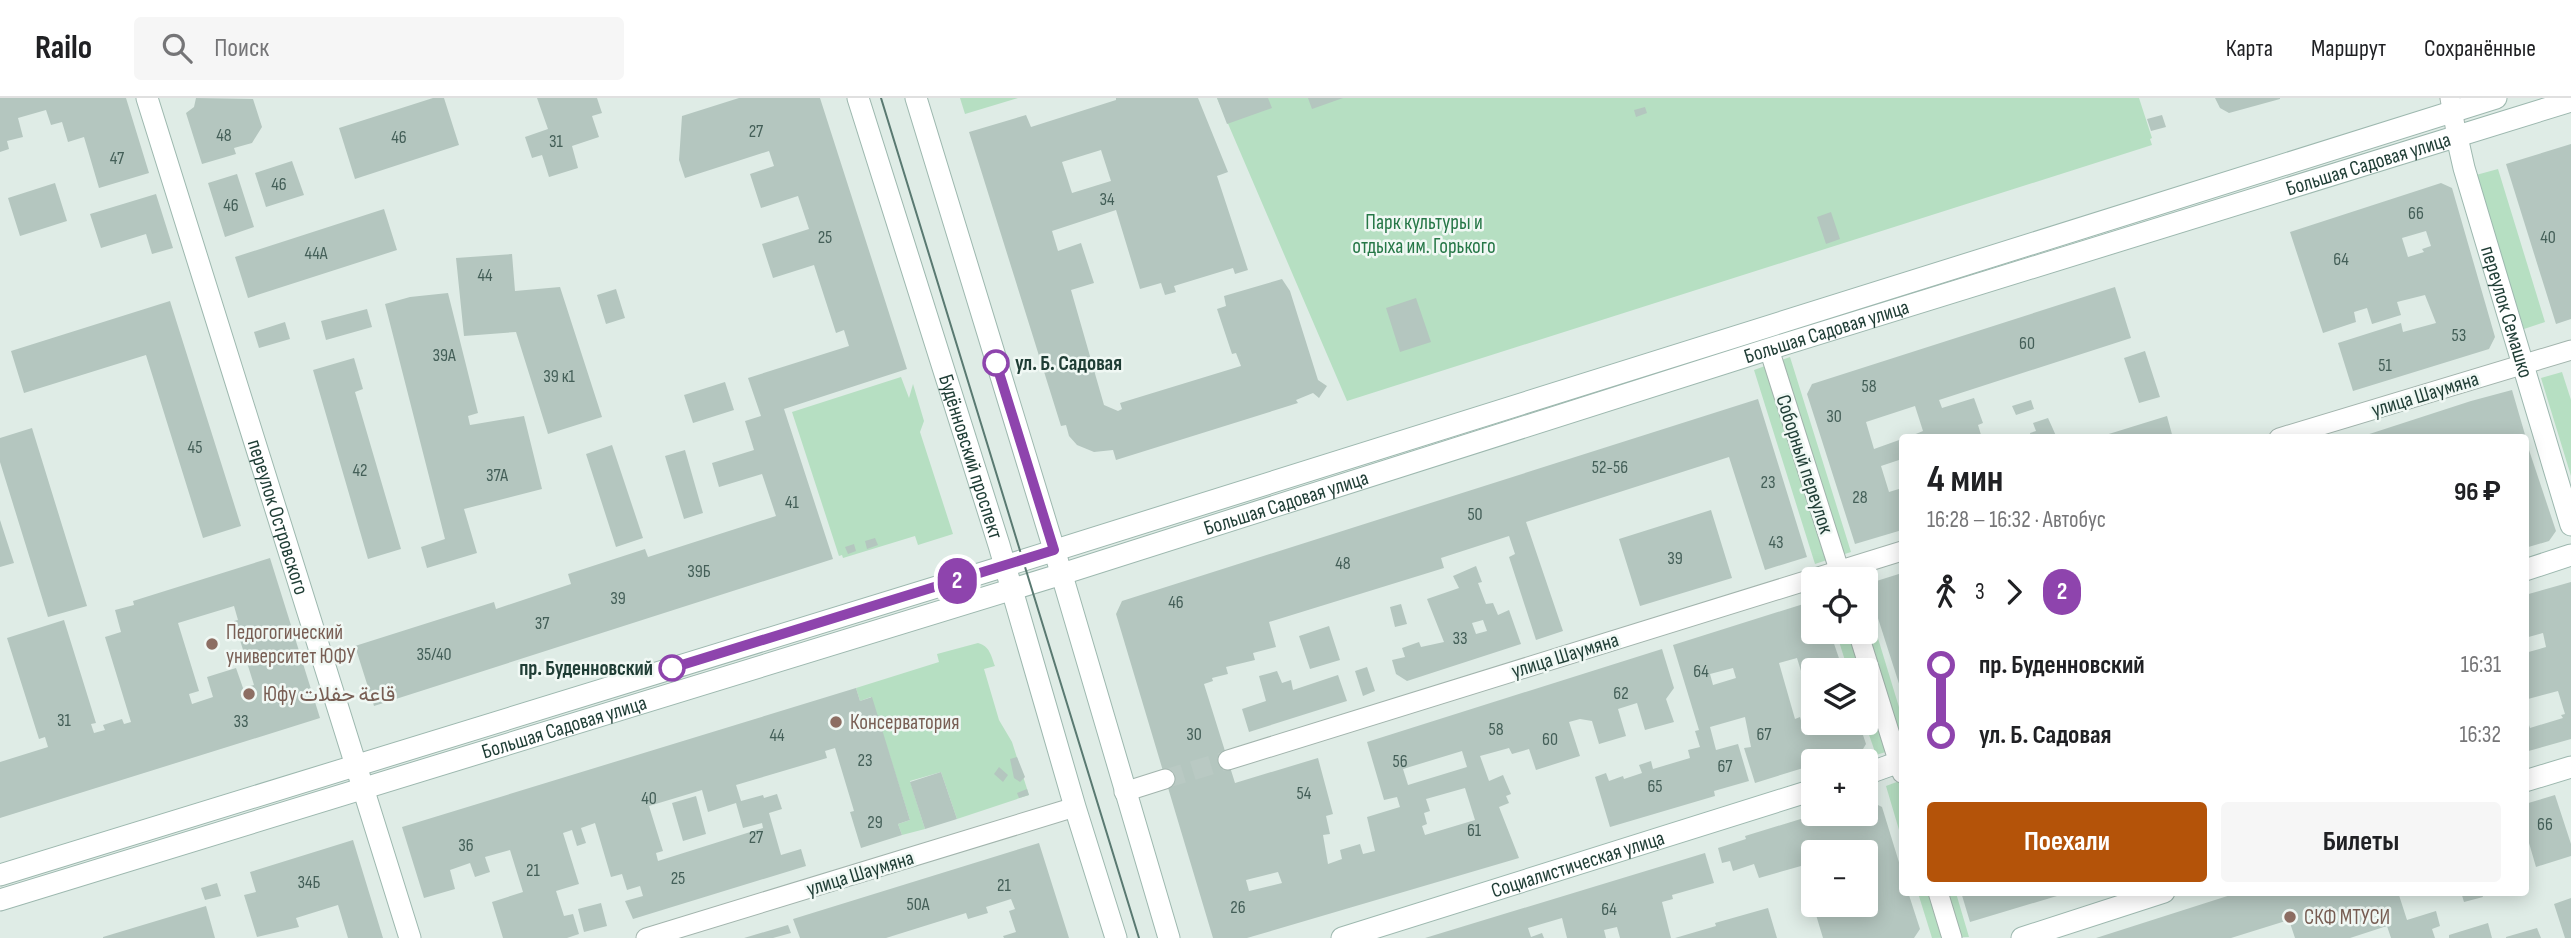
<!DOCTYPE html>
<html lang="ru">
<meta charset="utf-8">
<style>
body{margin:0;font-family:"Sofia Sans Condensed",Vazirmatn,sans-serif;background:#f6f6f6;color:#202124;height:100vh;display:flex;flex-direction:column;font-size:26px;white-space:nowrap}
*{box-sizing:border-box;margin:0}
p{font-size:23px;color:#757577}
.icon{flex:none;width:38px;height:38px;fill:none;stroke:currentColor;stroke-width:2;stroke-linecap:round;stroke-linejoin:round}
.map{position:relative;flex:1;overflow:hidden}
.side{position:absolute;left:1899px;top:336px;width:630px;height:462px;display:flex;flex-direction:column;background:#fff;border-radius:7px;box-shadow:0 4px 18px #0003}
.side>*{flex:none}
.badge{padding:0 14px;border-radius:23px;font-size:24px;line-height:46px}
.buttons{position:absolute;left:1801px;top:469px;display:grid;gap:14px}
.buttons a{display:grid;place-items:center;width:77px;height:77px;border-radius:7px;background:#fff;box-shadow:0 4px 18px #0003;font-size:35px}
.map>.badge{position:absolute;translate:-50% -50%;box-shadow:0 0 0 4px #fff}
.legs{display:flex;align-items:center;gap:10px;height:77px;padding:0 28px;font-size:23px}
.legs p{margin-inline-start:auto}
.overview{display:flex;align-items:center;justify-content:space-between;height:119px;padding:0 28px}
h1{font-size:38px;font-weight:700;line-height:52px}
.cta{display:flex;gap:14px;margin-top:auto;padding:14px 28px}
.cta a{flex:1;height:80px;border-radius:7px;background:#b45309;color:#fff;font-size:28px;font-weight:700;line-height:80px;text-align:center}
.cta a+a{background:#f6f6f6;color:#202124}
ul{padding:0 28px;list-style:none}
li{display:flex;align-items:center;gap:24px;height:70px;font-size:26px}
li i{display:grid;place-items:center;width:10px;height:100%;margin:0 9px;background:currentColor}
li i::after{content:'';width:18px;height:18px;margin:-9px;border:5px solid;border-radius:50%;background:#fff}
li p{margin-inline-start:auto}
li:first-child i{background:linear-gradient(#0000 50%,currentColor 0)}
li:last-child i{background:linear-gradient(currentColor 50%,#0000 0)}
header{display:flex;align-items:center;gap:42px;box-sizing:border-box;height:98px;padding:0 35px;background:#fff;border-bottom:2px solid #e0e0e0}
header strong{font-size:33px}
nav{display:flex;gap:38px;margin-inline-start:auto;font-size:24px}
.search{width:490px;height:63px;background:#f6f6f6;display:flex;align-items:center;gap:18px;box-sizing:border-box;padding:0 24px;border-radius:7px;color:#757577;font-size:26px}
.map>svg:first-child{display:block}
</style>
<header>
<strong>Railo</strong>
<div class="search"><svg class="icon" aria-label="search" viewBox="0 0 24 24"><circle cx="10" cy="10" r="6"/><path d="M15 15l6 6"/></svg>Поиск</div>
<nav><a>Карта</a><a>Маршрут</a><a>Сохранённые</a></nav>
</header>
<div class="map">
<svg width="2571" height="840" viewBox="0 0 2571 840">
<rect width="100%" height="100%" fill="#dfece6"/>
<path fill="#b6dfc2" d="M960,0H1018L965,16Z
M1217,0H2139L2152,40L2150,41L2152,47L1347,303Z
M2498,71L2545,224L2524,231L2476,77Z
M1790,259L1851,454L1815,466L1754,272Z
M2562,274L2571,302V378L2541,280Z
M901,279L909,300L913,286L924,323L920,334L953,436L918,447L915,438L843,460L842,457L839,458L792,314Z
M1866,501L1902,619V649L1876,657L1865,625L1866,572H1848L1836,534H1866Z
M978,545C990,548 991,558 995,568L984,571L999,622L1012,644L1029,697L957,721L941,674L910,683L925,731L902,737L898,726L910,722L871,599L860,603L856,590L939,564L937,556Z
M1902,682V742L1886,688Z
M1918,795H1956L1969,839L1932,840Z"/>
<path fill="#b4c6bf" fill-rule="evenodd" d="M0,0H126L149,75L99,90L84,39L68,44L62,24L51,27L46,12L18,20L23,39L7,43L9,51L0,54Z
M196,0L253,1L262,29L252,45L234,50L236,56L202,66L186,15L194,9Z
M433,0H444L459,47L355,81L339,30Z
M537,0H597L602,15L592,18L599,39L572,48L578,70L549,79L542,57L532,60L525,39L548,31Z
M739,0H820L907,271L784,311L833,461L374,608L355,548L494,504L496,511L571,486L568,476L645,451L648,459L776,418L762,376L719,389L712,365L754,352L745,323L761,318L748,280L849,248L844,232L836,235L814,167L773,180L762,146L809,131L798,98L761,110L750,76L774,68L769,53L685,80L679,62L682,18Z
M1116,0H1198L1228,74L1217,78L1248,172L1235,176L1233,170L1174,188L1176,194L1165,197L1161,185L1140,191L1116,112L1052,133L1058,153L1081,145L1094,185L1071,192L1104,307L1118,313L1122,311L1120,305L1241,268L1236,255L1232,256L1217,211L1226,208L1224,198L1282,181L1290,193L1318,282L1327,288L1319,300L1313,295L1296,302L1298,305L1116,362L1113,352L1094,354L1077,347L1069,338L1066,327L1061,328L969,34L1026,17L1031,29L1116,2ZM1101,52L1111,83L1072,95L1062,64Z
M1217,0H1268L1272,10L1227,26Z
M1308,0H1343L1312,11Z
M2215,0H2280V1L2229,15L2220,10Z
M1645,9L1647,15L1636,19L1634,12Z
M2162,17L2166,29L2151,33L2147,21Z
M2571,46V221L2556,226L2506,66Z
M292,63L304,97L266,109L255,75Z
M237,76L254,129L225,139L208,85Z
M55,85L67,123L20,138L8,100Z
M2441,85L2452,90L2495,239L2489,251L2353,293L2338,245L2401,225L2403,234L2436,225L2425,197L2397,204L2401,217L2372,226L2367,210L2354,214L2356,224L2323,235L2290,134ZM2426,133L2431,148L2422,151L2424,154L2408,159L2402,140Z
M156,96L173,150L152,156L146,136L101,150L90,116Z
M384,111L397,152L248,200L235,159Z
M1831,114L1840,141L1826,146L1817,119Z
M512,156L515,193L560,189L602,319L548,336L516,234L464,238L456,160Z
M2115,189L2131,240L1939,302L1942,310L1974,300L1983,325L1978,327L1982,340H1906L1923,333L1915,308L1866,324L1874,351L1902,341V361L1881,368L1889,394L1902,390V432L1855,446L1807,296L1812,286Z
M616,191L625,220L606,226L597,197Z
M448,195L478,315L468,318L470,327L524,318L542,391L464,411L477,455L427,470L421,449L445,441L385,206L410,199Z
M1416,200L1431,244L1400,254L1386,210Z
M170,203L241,428L203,440L146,257L24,295L11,253Z
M367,211L372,229L326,242L321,223Z
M285,224L290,241L259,250L254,234Z
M2145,253L2160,299L2139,305L2124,260Z
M354,260L363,291L355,294L401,451L368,461L313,272Z
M725,284L734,312L693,325L684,297Z
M2512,292L2526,340H2357L2471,303Z
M1758,301L1807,459L1765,472L1729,359L1526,424L1563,533L1536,542L1509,459L1515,456L1509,438L1441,460L1444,470L1269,524L1276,549L1253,555L1255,562L1226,569L1228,576L1212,580L1213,583L1204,586L1235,685L1318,660L1333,716L1326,718L1330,736L1323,737L1328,766L1342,761L1340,752L1360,746L1363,756L1375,753L1367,719L1400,709L1397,699L1384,702L1367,644L1662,551L1674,590L1666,601L1674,624L1645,632L1637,605L1618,611L1626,638L1599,646L1592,623L1580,621L1569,624L1580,658L1536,672L1529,651L1512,656L1509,650L1480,658L1489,683L1503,677L1511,696L1506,698L1509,705L1499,709L1519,760L1247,840H1213L1116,516L1122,503ZM1462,653L1467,669L1408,687L1403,671ZM1465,690L1475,722L1425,737L1422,728L1427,726L1424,715L1430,713L1426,701ZM1278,774L1282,785L1249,793L1246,782Z
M2031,302L2034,311L2016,317L2012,308Z
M2167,318L2173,340H2099V339Z
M2048,320L2057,340H2031L2030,335L2036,333L2033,325Z
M32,330L87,508L48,519L0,364V340Z
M2525,340L2556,433L2549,443L2525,450Z
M612,347L643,440L616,449L586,356Z
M685,352L703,415L684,421L665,358Z
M1711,412L1732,480L1640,508L1619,441Z
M0,422L14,465L0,469Z
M875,440L878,447L867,451L865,443Z
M854,446L856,453L848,456L845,449Z
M270,460L320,620L0,720V664L48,649L45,639L39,641L7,540L64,522L96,625L91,626L94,635L105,632L103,627L122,621L124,626L131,624L105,539L121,534L115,512L134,507L133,503ZM234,508L238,522L234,523L254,587L243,590L236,570L207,579L213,599L192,606L189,596L199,593L178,525Z
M1476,468L1482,484L1478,485L1486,506L1493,505L1498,517L1509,512L1521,546L1407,583L1396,576L1392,562L1405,559L1402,550L1419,544L1421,549L1444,544L1427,501L1459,490L1453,478ZM1483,522L1487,533L1476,536L1472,525Z
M1902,475V595L1867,486Z
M2571,484V641L2525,654V615L2530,630L2563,620L2561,617L2565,616L2558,593L2528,601L2525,591V555L2546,549L2543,535L2525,540V497Z
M1813,503V534H1830L1843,572H1813L1812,609L1797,560L1779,565L1795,621L1800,619L1805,637L1819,633L1817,625H1859L1866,646L1863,651L1825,663H1813V667L1755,685L1744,650L1751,649L1745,619L1710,629L1716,652L1738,646L1749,683L1714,693L1715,698L1610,729L1595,679L1606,675L1609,683L1623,678L1624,681L1642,675L1639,667L1651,663L1653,671L1690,660L1688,652L1700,649L1695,633L1699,632L1673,547ZM1733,570L1736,580L1713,587L1710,576Z
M1401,506L1407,526L1395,529L1390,509Z
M1329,528L1340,562L1310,571L1299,538Z
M1367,569L1375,593L1363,598L1355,573Z
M1277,573L1282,585L1291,582L1293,592L1338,577L1347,603L1249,634L1242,611L1266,603L1259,578Z
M856,590L860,603L872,599L910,722L898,726L902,737L861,750L850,714L854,713L835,650L825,653L827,660L736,687L741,703L763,697L764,700L777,696L782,711L769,715L781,757L801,751L806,768L633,821L625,803L643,798L640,788L627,792L622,776L611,779L595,725L581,730L586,745L577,748L572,732L563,735L579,786L556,793L564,818L573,816L579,836L567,840H503L492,804L523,794L510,752L485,759L490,774L475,779L470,765L450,772L455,791L424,800L402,729ZM702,692L708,714L736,705L743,730L762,725L763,730L658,763L656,755L663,753L649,708Z
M1017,659L1025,679L1020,684L1014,680L1010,661Z
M999,669L1008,677L1003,684L994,676Z
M941,674L957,721L925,731L910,684Z
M1027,691L1029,697L1019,700L1017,695Z
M2555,697L2571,746V758L2536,769L2529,745L2525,747V706Z
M696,698L706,736L683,743L672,705Z
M1866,701L1882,709L1902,774V794H1908L1920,831L1914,840H1823L1813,807H1866V754H1813L1812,804L1801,768L1759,780L1754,766L1733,773L1730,763L1722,765L1718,750L1746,741L1745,738L1817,716H1866Z
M353,742L383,840H348L338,807L296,820L299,829L257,839L244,797L256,794L250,774Z
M1039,745L1069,840H1004L1003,838L1016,834L1009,813L1015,811L1011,801L986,809L988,815L968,821L966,815L886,840H800L793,821Z
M1705,755L1714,785L1672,797L1673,801L1662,804L1671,840H1620L1617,829L1604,832L1606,840H1567L1562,820L1528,830L1531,839L1542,835L1544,840H1425Z
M217,785L221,798L205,802L201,790Z
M1961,794H2066L2067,795L1970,824Z
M2240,794H2398L2407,822L2436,813L2440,828L2432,831L2435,840H2391L2387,828L2350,840H2295L2289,822L2231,840H2096Z
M2461,794H2481L2483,799L2464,804Z
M2571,800V840H2565L2554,806Z
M601,805L607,828L584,834L578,811Z
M206,808L215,840H103V839Z
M1768,810L1777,840H1675L1716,828L1715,825Z
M2488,825L2492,840H2449V837Z
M788,827L791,835L773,840H744Z
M2537,830L2541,840H2506V839Z"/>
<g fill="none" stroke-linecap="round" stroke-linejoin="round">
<path stroke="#b9c9c3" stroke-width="19" stroke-dasharray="19 10" stroke-linecap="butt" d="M1165,681L1228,662"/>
<defs>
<path id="street" d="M2450,0L2457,39
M1769,251L1842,481
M2279,340L2571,252
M1858,534L1902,675
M1228,662L1902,453
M1124,694L1165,681
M1938,794L1952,840
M646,840L1075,709"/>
<g id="secondary">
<path id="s1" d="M147,0L410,840"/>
<path id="s2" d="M858,0L999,447L1075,709L1116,840"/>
<path d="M916,0L1064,484L1169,840"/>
<path id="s3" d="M2457,39L2464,70L2571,427"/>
<path d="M2525,472L2571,457"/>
<path d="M1866,676L1902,663"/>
<path d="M2525,683L2571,669"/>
<path d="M0,777L1005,468L2496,0"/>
<path id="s4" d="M0,802L1062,476L1769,251L2571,3"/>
<path id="s5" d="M1342,840L1813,692"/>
<path d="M2022,840L2164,794"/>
</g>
</defs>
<use href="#street" stroke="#a2b4ad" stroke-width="21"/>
<use href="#secondary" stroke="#9db8af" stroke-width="23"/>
<use href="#street" stroke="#fff" stroke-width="19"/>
<use href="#secondary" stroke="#fff" stroke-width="21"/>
<path stroke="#597971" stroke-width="2" d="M881,0L1139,840"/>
</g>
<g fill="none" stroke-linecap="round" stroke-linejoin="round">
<defs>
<path id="line-1" d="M672,570L1054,452L996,265"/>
</defs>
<use href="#line-1" stroke="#fff" stroke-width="16"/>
<use href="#line-1" stroke="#8e44ad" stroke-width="10"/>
</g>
<g fill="#fff" stroke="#8e44ad" stroke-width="3.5">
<circle cx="996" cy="265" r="12"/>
<circle cx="672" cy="570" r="12"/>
</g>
<g fill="#8d6e63" stroke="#f0f8f4" stroke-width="2.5">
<circle cx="212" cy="546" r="7"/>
<circle cx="249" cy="596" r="7"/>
<circle cx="836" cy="624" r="7"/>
<circle cx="2290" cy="819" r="7"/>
</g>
<g text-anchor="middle" stroke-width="5" stroke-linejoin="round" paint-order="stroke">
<g font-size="18" fill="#445f58">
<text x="756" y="39">27</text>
<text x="224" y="43">48</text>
<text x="399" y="45">46</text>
<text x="556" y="49">31</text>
<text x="117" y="66">47</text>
<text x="279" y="92">46</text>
<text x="1107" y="107">34</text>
<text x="231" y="113">46</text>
<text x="2416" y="121">66</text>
<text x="825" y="145">25</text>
<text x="2548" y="145">40</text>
<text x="316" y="161">44А</text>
<text x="2341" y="167">64</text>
<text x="485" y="183">44</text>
<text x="2459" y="243">53</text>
<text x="2027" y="251">60</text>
<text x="444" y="263">39А</text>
<text x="2385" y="273">51</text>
<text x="559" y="284">39 к1</text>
<text x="1869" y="294">58</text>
<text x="1834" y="324">30</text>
<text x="195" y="355">45</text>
<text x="1610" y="375">52-56</text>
<text x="360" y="378">42</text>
<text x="497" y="383">37А</text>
<text x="1768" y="390">23</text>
<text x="1860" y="405">28</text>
<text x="792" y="410">41</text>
<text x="1475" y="422">50</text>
<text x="1776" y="450">43</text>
<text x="1675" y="466">39</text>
<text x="1343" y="471">48</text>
<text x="699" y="479">39Б</text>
<text x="618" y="506">39</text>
<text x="1176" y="510">46</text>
<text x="542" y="531">37</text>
<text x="1460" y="546">33</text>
<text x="434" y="562">35/40</text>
<text x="1701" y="579">64</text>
<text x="1621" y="601">62</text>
<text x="64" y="628">31</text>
<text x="241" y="629">33</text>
<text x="1496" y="637">58</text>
<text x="1194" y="642">30</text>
<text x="1764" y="642">67</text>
<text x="777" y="643">44</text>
<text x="1550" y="647">60</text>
<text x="865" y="668">23</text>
<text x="1400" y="669">56</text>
<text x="1725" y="674">67</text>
<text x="1655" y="694">65</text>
<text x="1304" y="701">54</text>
<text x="649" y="706">40</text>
<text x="875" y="730">29</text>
<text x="2545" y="732">66</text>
<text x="1474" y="738">61</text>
<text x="756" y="745">27</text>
<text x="466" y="753">36</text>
<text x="533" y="778">21</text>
<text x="678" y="786">25</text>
<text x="309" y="790">34Б</text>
<text x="1004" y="793">21</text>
<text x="918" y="812">50А</text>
<text x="1238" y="815">26</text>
<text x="1609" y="817">64</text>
</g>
<g font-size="21" fill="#1f3d35" stroke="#f0f8f4">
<text dy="7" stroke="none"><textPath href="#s4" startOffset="2480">Большая Садовая улица</textPath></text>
<text dy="7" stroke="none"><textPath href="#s3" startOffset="182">переулок Семашко</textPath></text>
<text dy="7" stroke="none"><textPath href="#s4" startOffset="1913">Большая Садовая улица</textPath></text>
<text transform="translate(2425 296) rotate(-17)" y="7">улица Шаумяна</text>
<text dy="7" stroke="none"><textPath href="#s2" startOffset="376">Будённовский проспект</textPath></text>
<text transform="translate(1805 366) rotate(72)" y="7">Соборный переулок</text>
<text dy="7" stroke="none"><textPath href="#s4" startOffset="1346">Большая Садовая улица</textPath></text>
<text dy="7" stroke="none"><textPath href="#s1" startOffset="439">переулок Островского</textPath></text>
<text transform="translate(1565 557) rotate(-17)" y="7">улица Шаумяна</text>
<text dy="7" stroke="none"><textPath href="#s4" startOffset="590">Большая Садовая улица</textPath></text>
<text dy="7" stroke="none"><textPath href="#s5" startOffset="247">Социалистическая улица</textPath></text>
<text transform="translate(860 775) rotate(-17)" y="7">улица Шаумяна</text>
</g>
<g font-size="21" fill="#267747" stroke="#f0f8f4">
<text x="1424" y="131">Парк культуры и<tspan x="1424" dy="24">отдыха им. Горького</tspan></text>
</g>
<g font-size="21" font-weight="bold" fill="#1f3d35" stroke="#f0f8f4" text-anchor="start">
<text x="1015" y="272">ул. Б. Садовая</text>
<text x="653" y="577" text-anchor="end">пр. Буденновский</text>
</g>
<g font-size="21" fill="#785e54" stroke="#f0f8f4" text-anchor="start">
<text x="226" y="541">Педогогический<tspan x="226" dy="24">университет ЮФУ</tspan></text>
<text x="263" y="603">Юфу قاعة حفلات</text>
<text x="850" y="631">Консерватория</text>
<text x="2304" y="826">СКФ МТУСИ</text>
</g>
</g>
</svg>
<div class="buttons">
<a><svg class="icon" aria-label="locate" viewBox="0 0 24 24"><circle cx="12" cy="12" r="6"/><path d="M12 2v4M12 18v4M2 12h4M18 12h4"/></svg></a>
<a><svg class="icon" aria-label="layers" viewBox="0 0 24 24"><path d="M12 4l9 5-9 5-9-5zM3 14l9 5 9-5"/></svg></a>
<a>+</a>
<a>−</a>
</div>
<b class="badge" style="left:957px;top:483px;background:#8e44ad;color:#fff">2</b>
<section class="side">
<div class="overview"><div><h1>4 мин</h1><p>16:28 – 16:32 · Автобус</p></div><b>96 ₽</b></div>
<div class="legs"><svg class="icon" aria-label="walk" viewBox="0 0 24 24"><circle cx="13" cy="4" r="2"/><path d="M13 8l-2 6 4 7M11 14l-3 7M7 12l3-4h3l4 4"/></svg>3<svg class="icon" aria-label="forward" viewBox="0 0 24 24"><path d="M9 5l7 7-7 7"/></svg><b class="badge" style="background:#8e44ad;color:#fff">2</b></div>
<ul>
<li><i style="color:#8e44ad"></i><b>пр. Буденновский</b><p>16:31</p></li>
<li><i style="color:#8e44ad"></i><b>ул. Б. Садовая</b><p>16:32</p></li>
</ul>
<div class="cta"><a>Поехали</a><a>Билеты</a></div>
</section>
</div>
